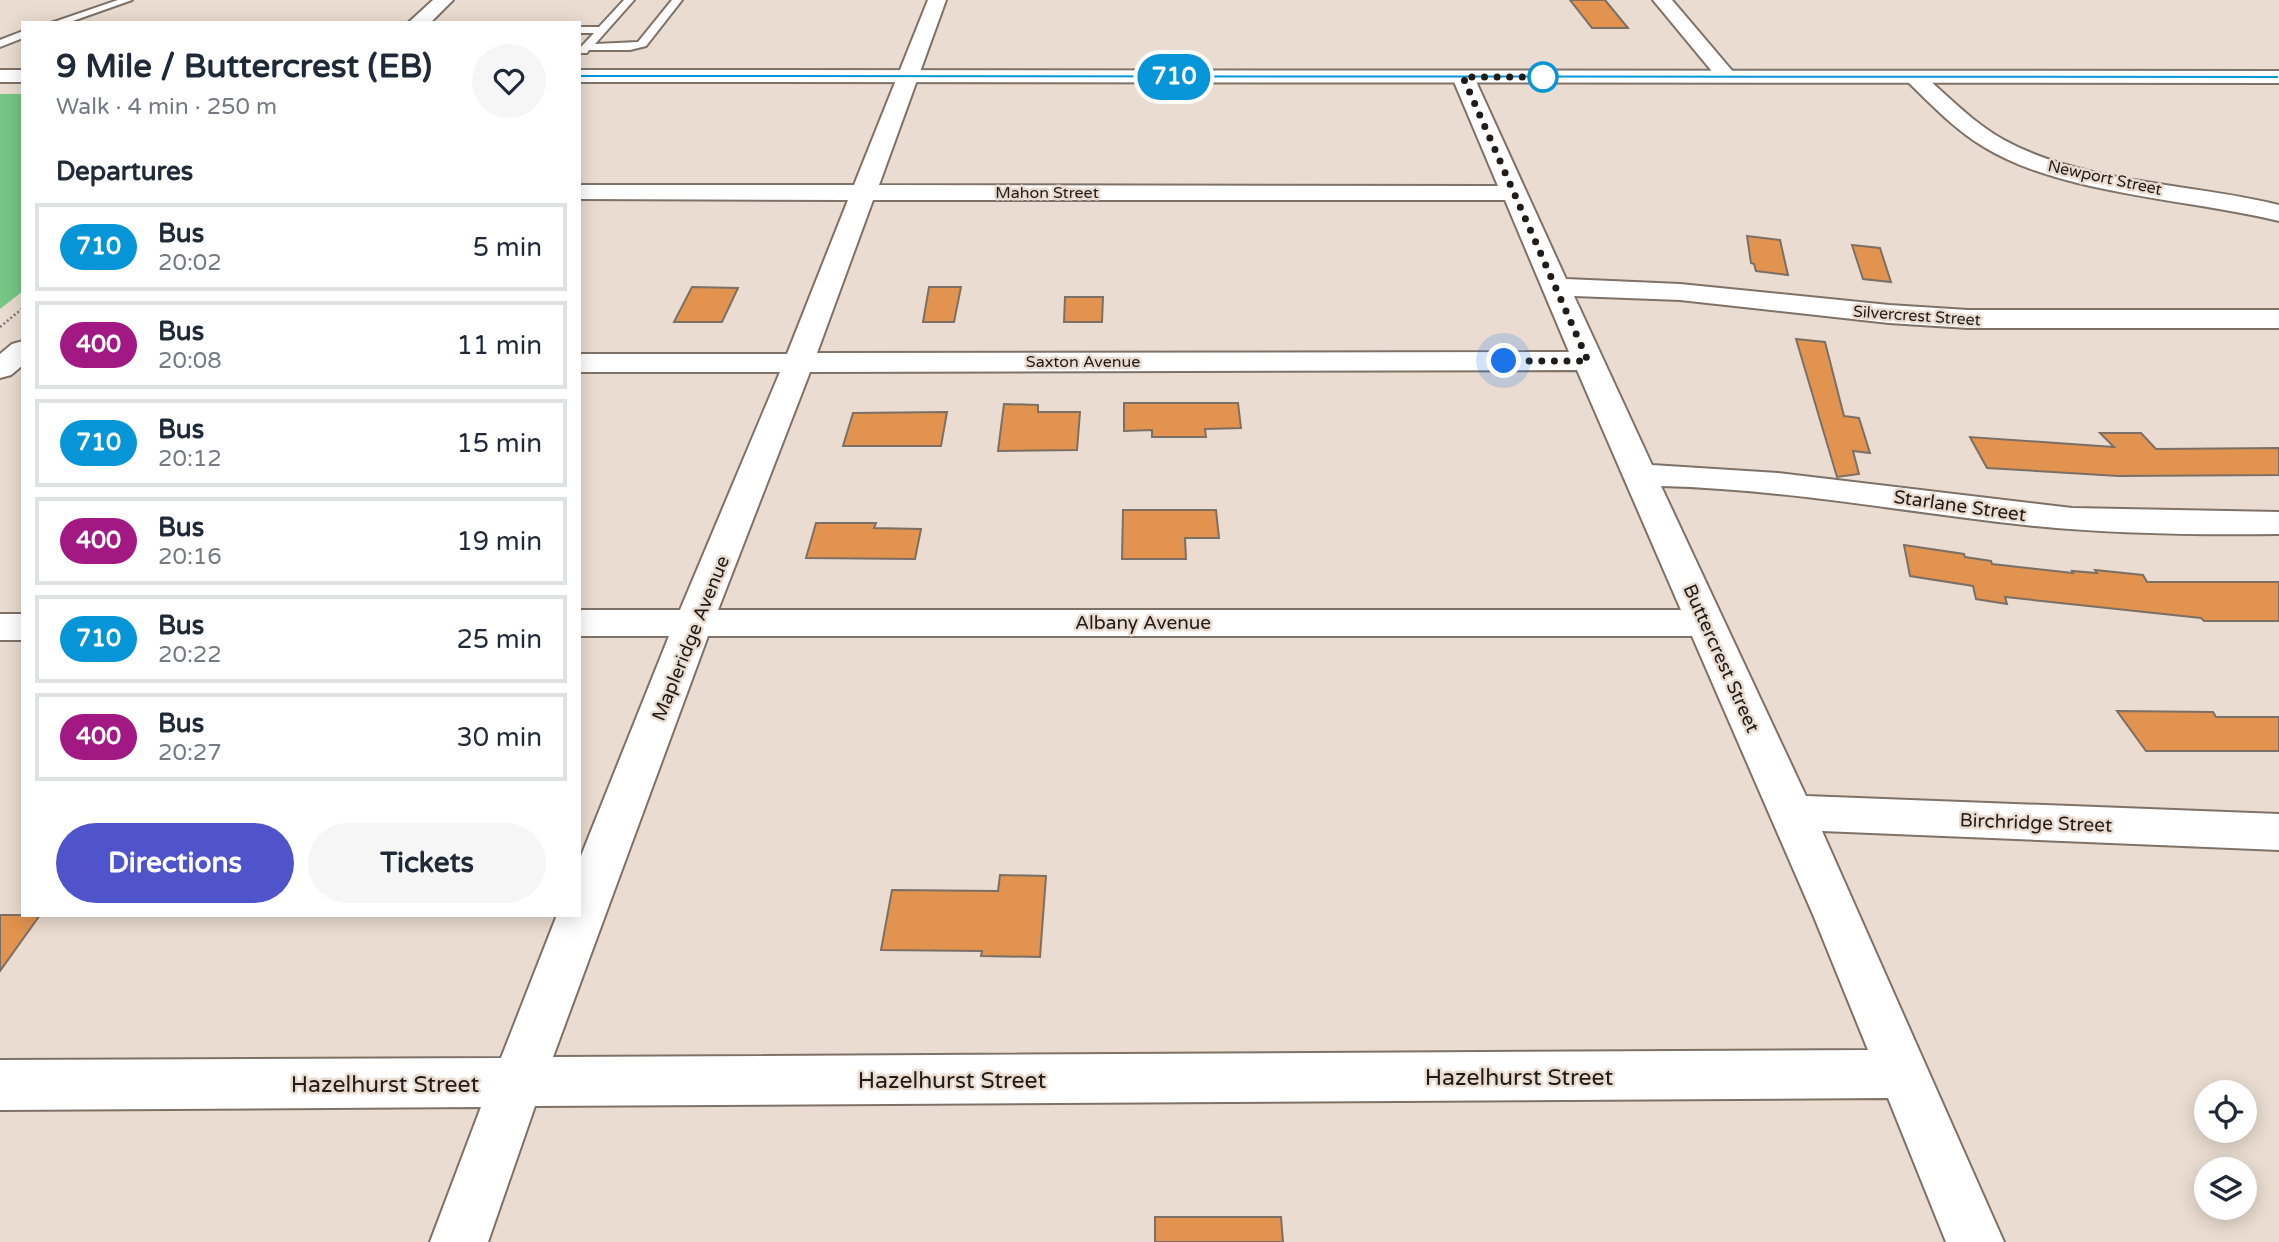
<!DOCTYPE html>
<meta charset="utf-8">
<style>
body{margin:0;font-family:"Varela Round",sans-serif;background:#f6f6f7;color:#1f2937;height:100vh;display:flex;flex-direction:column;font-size:26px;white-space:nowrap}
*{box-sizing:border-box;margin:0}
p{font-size:23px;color:#747a83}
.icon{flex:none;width:38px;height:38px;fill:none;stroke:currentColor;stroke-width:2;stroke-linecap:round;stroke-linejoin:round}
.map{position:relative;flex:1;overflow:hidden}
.drawer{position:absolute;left:21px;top:21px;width:560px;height:896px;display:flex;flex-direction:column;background:#fff;border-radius:0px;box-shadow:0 4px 18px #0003}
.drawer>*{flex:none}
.badge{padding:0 14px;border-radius:23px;font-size:24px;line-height:46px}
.buttons{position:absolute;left:2194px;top:1080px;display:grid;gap:14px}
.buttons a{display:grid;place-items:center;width:63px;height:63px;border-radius:50%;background:#fff;box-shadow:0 4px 18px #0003;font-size:35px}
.you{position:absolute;width:35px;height:35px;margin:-18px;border:5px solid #fff;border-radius:50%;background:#1a73e8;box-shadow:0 0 0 10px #1a73e833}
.map>.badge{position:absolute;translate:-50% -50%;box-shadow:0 0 0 4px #fff}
h2{padding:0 35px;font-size:26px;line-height:63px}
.round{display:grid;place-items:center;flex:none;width:74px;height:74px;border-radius:37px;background:#f6f6f7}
.overview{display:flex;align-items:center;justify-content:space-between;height:119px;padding:0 35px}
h1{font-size:33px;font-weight:700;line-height:52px}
.button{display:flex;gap:14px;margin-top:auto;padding:14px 35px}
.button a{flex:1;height:80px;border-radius:42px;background:#4f54ca;color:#fff;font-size:28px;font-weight:700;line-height:80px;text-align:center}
.button a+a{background:#f6f6f7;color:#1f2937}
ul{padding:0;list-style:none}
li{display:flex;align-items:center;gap:21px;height:88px;margin:0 14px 10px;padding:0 21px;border:4px solid #e0e1e3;border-radius:0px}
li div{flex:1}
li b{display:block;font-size:26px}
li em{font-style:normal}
li .badge{min-width:77px;font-weight:700;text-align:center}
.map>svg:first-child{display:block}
</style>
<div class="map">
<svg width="2279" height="1242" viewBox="0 0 2279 1242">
<rect width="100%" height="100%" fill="#eadcd0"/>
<path fill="#76c685" d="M0,94H23V291L0,309Z"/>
<path fill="#e1934f" stroke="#7c6f65" stroke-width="2" d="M1570,0H1605L1628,28H1592Z
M1747,236L1780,240L1788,275L1756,271L1754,264L1751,263Z
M1852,245L1880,248L1891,282L1863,279Z
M692,287L738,288L722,322H674Z
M929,287H961L954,322H923Z
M1065,297H1103L1102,322H1064Z
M1796,339L1825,342L1844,416L1859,418L1870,453L1853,451L1859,474L1837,477Z
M1124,403H1238L1241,428L1205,429L1206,437H1152V430L1124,431Z
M1004,404L1038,405V412H1080L1077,450L998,451Z
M947,412L941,446H843L853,413Z
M2100,433H2141L2156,449L2279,448V475L2118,476L1987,468L1970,437L2114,447Z
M1123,510H1216L1219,538H1185L1186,559H1122Z
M816,523H876L874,528L921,529L915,559L806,558Z
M1904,545L1964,554L1965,557L1991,561L1992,564L2073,573L2072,571L2097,573L2095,570L2143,575L2147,582H2279V621H2204L2201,618L2005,597L2007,604L1976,599L1973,586L1910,576Z
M2117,711L2213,712L2216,717H2279V751H2146Z
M1000,875L1046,876L1040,957L981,956L982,951L881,950L892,890L998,891Z
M0,915H40L0,971Z
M1155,1217H1281L1283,1242H1155Z"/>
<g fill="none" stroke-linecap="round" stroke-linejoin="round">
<defs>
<path id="service" d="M118,0H132L67,23H51Z
M624,0H634L595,44L638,42L672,0H682L646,46L630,50H589L587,53H579V49L594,33H579V27H599Z
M23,31V38L0,47V40Z"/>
<path id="minor" d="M928,0H946L879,185L1498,186L1452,77L1456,73H1470L1474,77L1566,279L1680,284L1889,305L1968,310H2279V328H1968L1889,323L1680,300L1574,296L1652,465L1778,473L2072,508L2279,512V534C2198,535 2116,534 2035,526C1910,513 1787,489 1661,486L1806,796L2279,814V850L1822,831L2004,1242H1946L1888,1098L535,1106L488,1242H430L481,1107L0,1110V1060L501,1058L557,915H579V861L669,636H579V610H680L780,372H579V354H787L848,200L579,199V185H854ZM873,200H1505L1569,352L817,353ZM1577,370L1681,610H718L810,372ZM708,636H1692L1814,917L1868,1050L553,1057Z
M1653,0H1672L1734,73L1738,77L1734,81H1720Z
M1914,71L1921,73C1948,96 1973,123 2004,140C2084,184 2191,183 2279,205V221C2190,199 2060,194 1984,147C1955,130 1931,104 1907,81L1903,77L1907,73Z
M0,614H23V640H0Z"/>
<path id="secondary" d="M433,0H453L430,23H408Z
M0,70H23V82H0Z
M579,70L2279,71V83L579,82Z
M23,341V365L11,375L0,378V354L12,344Z"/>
</defs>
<use href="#service" stroke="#7e7167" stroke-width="4"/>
<use href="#minor" stroke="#7e7167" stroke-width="4"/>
<use href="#secondary" stroke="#7e7167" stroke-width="4"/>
<path stroke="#80776f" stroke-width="2.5" stroke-dasharray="2 2.5" stroke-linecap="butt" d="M0,327L23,308"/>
<use href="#service" fill="#fff" fill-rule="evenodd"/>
<use href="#minor" fill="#fff" fill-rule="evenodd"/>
<use href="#secondary" fill="#fff" fill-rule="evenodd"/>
</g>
<path fill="#0696d7" stroke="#fff" stroke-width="2" d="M577,74L2279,75V79L579,78Z"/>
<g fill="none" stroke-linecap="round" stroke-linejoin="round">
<path stroke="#211c18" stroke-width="7" stroke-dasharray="0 12.6" d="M1504,361H1588L1463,77H1543"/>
</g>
<circle fill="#fff" stroke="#0696d7" stroke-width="3.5" cx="1543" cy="77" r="14"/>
<g text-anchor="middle" stroke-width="5" stroke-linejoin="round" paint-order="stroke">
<g font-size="16" fill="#211c18" stroke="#eadcd0">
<text transform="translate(2105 177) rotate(12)" y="6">Newport Street</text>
<text x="1047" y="198">Mahon Street</text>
<text transform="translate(1917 315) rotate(4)" y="6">Silvercrest Street</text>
<text x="1083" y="367">Saxton Avenue</text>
</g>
<g font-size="19" fill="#211c18" stroke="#eadcd0">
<text transform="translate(1960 505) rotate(8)" y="7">Starlane Street</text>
<text x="1143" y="629">Albany Avenue</text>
<text transform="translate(690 638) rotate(-68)" y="7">Mapleridge Avenue</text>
<text transform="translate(1722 658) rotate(66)" y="7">Buttercrest Street</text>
<text transform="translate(2036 822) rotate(2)" y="7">Birchridge Street</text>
</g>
<g font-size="23" fill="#211c18" stroke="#eadcd0">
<text x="1519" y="1085">Hazelhurst Street</text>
<text x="952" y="1088">Hazelhurst Street</text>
<text x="385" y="1092">Hazelhurst Street</text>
</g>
</g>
</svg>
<div class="buttons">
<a><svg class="icon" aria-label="locate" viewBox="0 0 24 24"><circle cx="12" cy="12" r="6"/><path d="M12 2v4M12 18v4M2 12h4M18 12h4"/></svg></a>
<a><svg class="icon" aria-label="layers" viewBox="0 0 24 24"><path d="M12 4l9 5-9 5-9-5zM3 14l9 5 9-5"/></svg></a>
</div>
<div class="you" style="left:1504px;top:361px"></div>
<b class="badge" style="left:1174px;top:77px;background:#0696d7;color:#fff">710</b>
<section class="drawer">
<div class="overview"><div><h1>9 Mile / Buttercrest (EB)</h1><p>Walk · 4 min · 250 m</p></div><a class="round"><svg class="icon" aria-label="heart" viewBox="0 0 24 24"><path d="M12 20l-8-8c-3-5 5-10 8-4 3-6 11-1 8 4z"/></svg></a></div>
<h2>Departures</h2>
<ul>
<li><span class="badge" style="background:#0696d7;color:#fff">710</span><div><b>Bus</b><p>20:02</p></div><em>5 min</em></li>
<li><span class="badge" style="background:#a31984;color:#fff">400</span><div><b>Bus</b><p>20:08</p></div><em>11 min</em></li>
<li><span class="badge" style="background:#0696d7;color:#fff">710</span><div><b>Bus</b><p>20:12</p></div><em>15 min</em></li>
<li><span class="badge" style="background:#a31984;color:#fff">400</span><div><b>Bus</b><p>20:16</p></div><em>19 min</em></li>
<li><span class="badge" style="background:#0696d7;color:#fff">710</span><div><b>Bus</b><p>20:22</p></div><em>25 min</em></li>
<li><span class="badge" style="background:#a31984;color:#fff">400</span><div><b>Bus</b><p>20:27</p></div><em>30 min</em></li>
</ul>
<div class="button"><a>Directions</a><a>Tickets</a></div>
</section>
</div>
